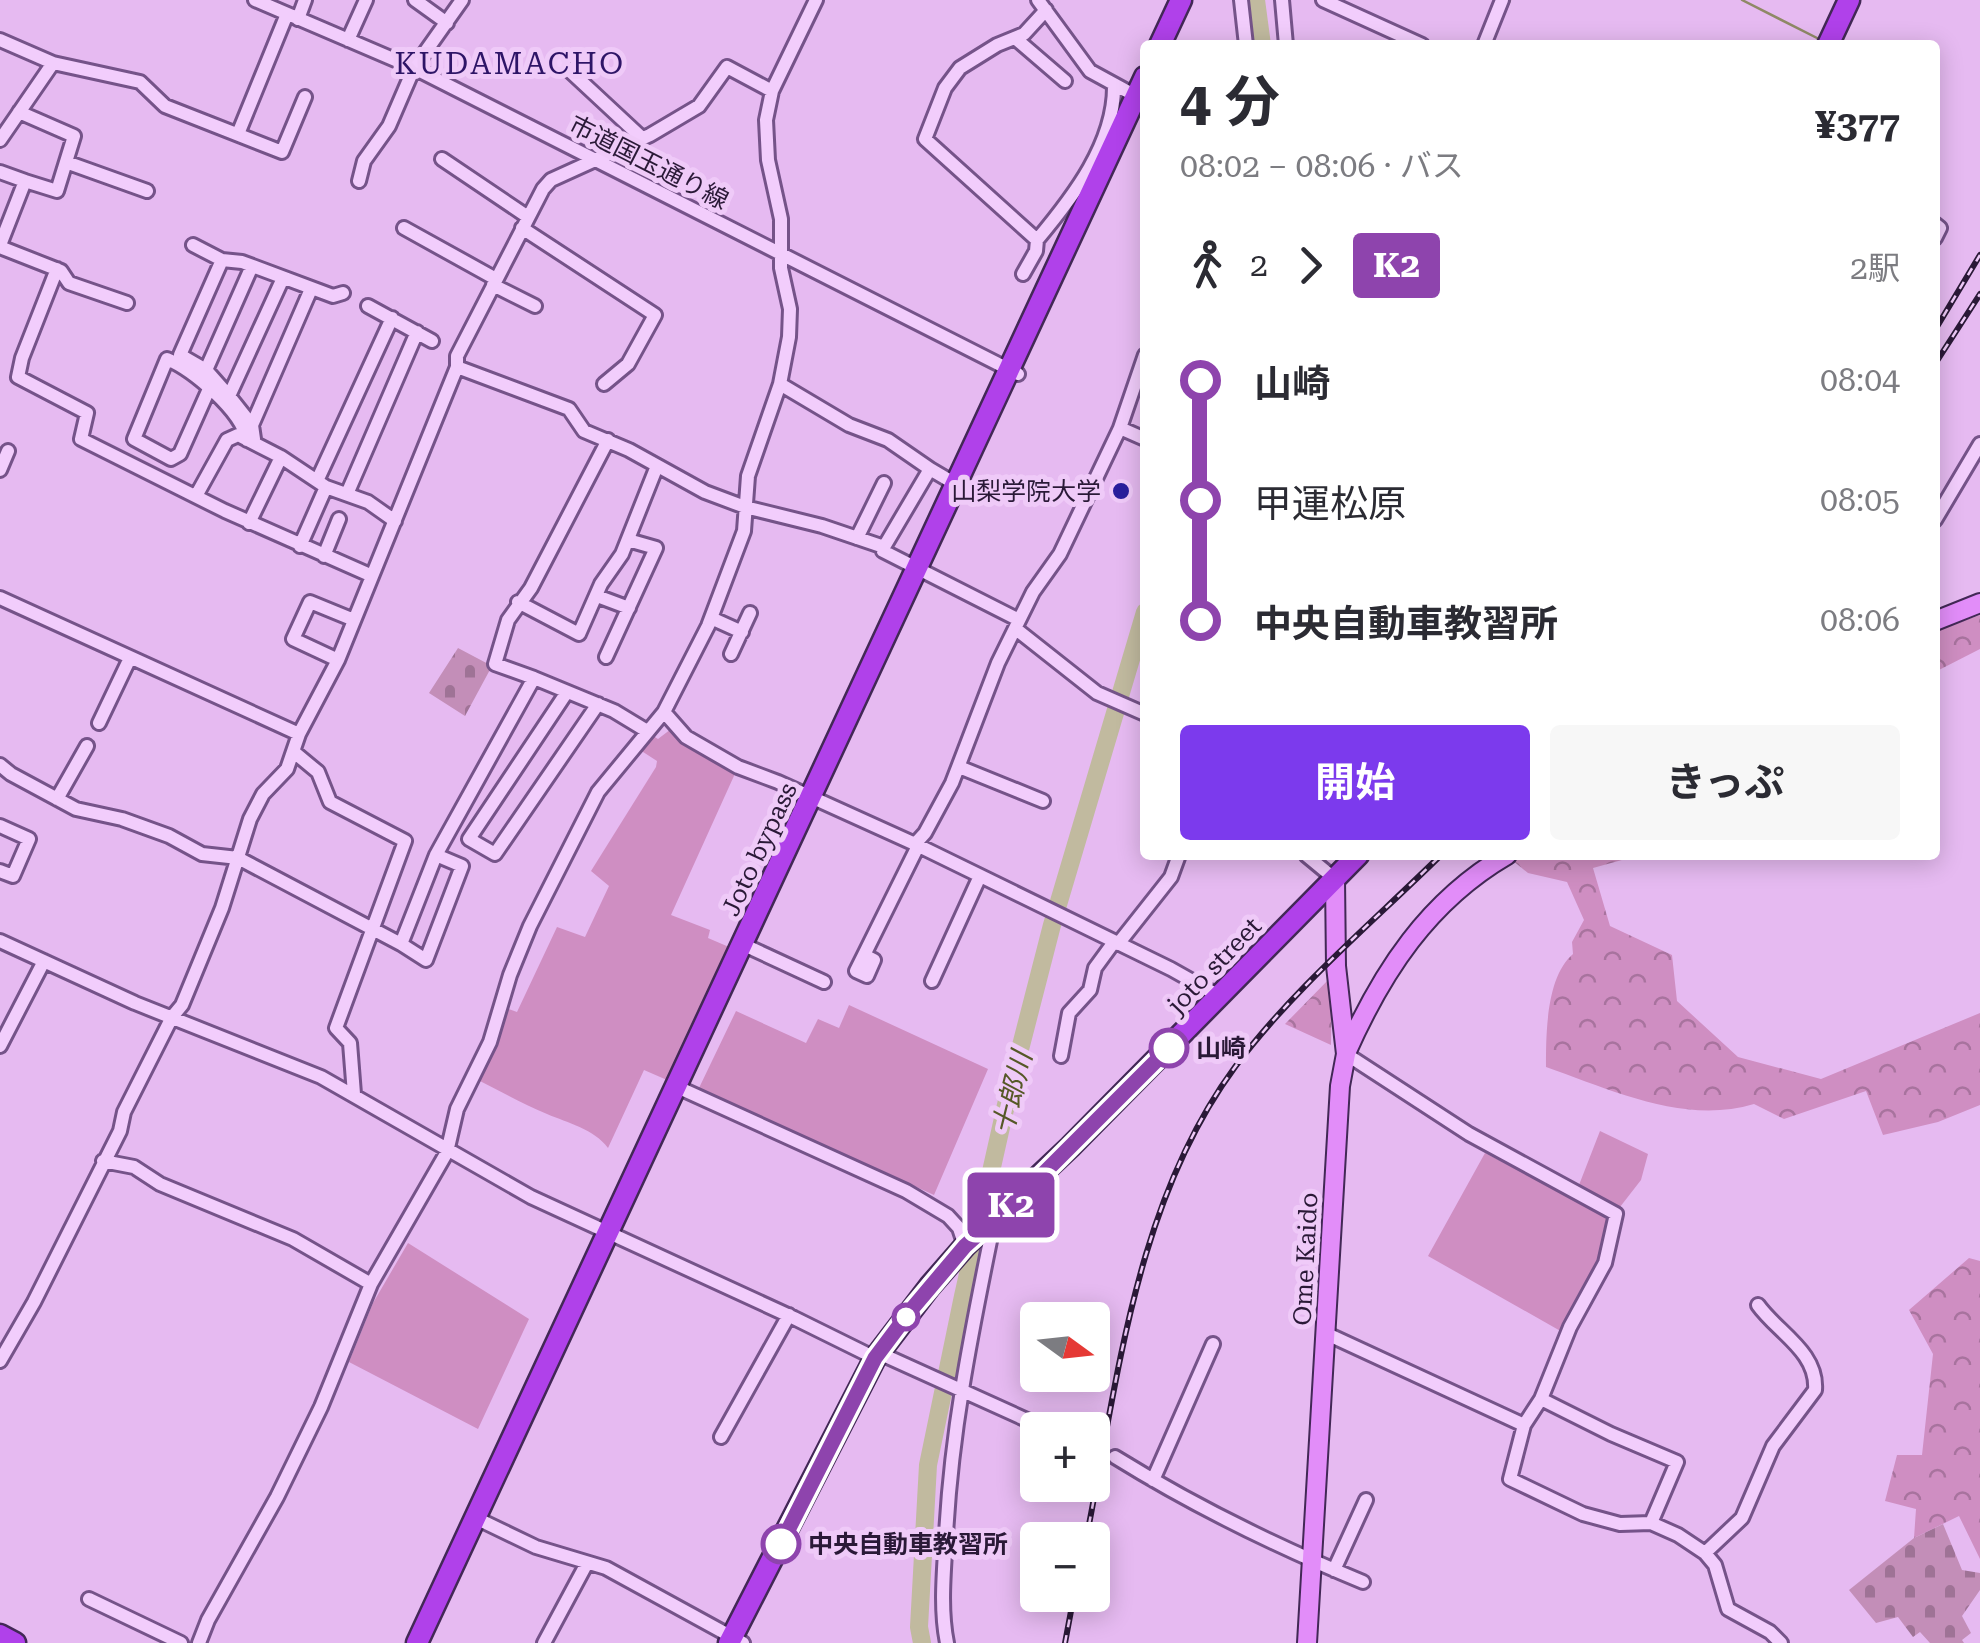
<!DOCTYPE html>
<html lang="ja">
<meta charset="utf-8">
<style>
body{margin:0;font-family:"Roboto Serif","Noto Sans JP",serif;background:#f7f7f7;color:#2b2b33;height:100vh;display:flex;flex-direction:column;font-size:38px;white-space:nowrap}
*{box-sizing:border-box;margin:0}
p{font-size:32px;color:#7c7c81}
.icon{flex:none;width:55px;height:55px;fill:none;stroke:currentColor;stroke-width:2;stroke-linecap:round;stroke-linejoin:round}
.map{position:relative;flex:1;overflow:hidden}
.side{position:absolute;left:1140px;top:40px;width:800px;height:820px;display:flex;flex-direction:column;background:#fff;border-radius:10px;box-shadow:0 5px 25px #0003}
.side>*{flex:none}
.badge{padding:0 20px;border-radius:8px;font-size:35px;line-height:65px}
.needle{width:65px;rotate:105deg}
.tools{position:absolute;left:1020px;top:1302px;display:grid;gap:20px}
.tools a{display:grid;place-items:center;width:90px;height:90px;border-radius:10px;background:#fff;box-shadow:0 5px 25px #0003;font-size:50px}
.map>.badge{position:absolute;translate:-50% -50%;box-shadow:0 0 0 5px #fff}
.legs{display:flex;align-items:center;gap:15px;height:110px;padding:0 40px;font-size:32px}
.legs p{margin-inline-start:auto}
.headline{display:flex;align-items:center;justify-content:space-between;height:170px;padding:0 40px}
h1{font-size:55px;font-weight:700;line-height:75px}
.button{display:flex;gap:20px;margin-top:auto;padding:20px 40px}
.button a{flex:1;height:115px;border-radius:10px;background:#7c3aed;color:#fff;font-size:40px;font-weight:700;line-height:115px;text-align:center}
.button a+a{background:#f7f7f7;color:#2b2b33}
ul{padding:0 40px;list-style:none}
li{display:flex;align-items:center;gap:35px;height:120px;font-size:38px}
li i{display:grid;place-items:center;width:15px;height:100%;margin:0 12px;background:currentColor}
li i::after{content:'';width:25px;height:25px;margin:-12px;border:8px solid;border-radius:50%;background:#fff}
li p{margin-inline-start:auto}
li:first-child i{background:linear-gradient(#0000 50%,currentColor 0)}
li:last-child i{background:linear-gradient(currentColor 50%,#0000 0)}
.map>svg:first-child{display:block}
</style>
<div class="map">
<svg width="1980" height="1643" viewBox="0 0 1980 1643">
<defs>
<pattern id="forest-crowns" width="20" height="18" patternUnits="userSpaceOnUse" patternTransform="scale(2.5)"><rect width="20" height="18" fill="#cf8ec2"/><path d="M2 6a3 3 0 1 1 6 0M12 15a3 3 0 1 1 6 0" fill="none" stroke="#a8739e"/></pattern>
<pattern id="cemetery-stones" width="16" height="16" patternUnits="userSpaceOnUse" patternTransform="scale(2.5)"><rect width="16" height="16" fill="#c38eb8"/><path d="M2 7V4a2 2 0 0 1 4 0v3zM10 15v-3a2 2 0 0 1 4 0v3z" fill="#9f7396"/></pattern>
</defs>
<rect width="100%" height="100%" fill="#e6baf1"/>
<path fill="#cf8ec2" d="M675,726L738,767L671,915L710,930L708,938L729,947L667,1080L644,1070L608,1148C594,1129 568,1123 547,1114C523,1104 500,1091 476,1079L497,1038L506,1008L517,1012L557,927L585,937L609,886L591,871L656,767L657,761L640,750L650,734L658,739Z
M849,1005L988,1069L934,1195L699,1088L736,1011L806,1043L818,1019L839,1028Z
M1600,1131L1648,1154L1641,1180L1620,1207L1579,1185Z
M1485,1153L1609,1217L1601,1261L1564,1333L1428,1256Z
M408,1243L529,1319L478,1429L349,1362L373,1303Z"/>
<path fill="url(#forest-crowns)" d="M1980,615V649L1935,672V631Z
M1524,855H1640L1593,868L1610,926L1672,955L1677,1001L1738,1057L1821,1079L1980,1013V1105L1938,1122L1883,1135L1866,1091L1784,1119L1754,1104C1684,1125 1612,1090 1546,1067C1546,1034 1546,977 1573,954L1572,942L1584,920L1567,882L1528,873L1512,860Z
M1332,976L1331,1045L1285,1024Z
M1969,1258L1980,1261V1559L1959,1516L1914,1538L1916,1509L1885,1501L1897,1455H1922L1933,1354L1909,1310Z"/>
<path fill="url(#cemetery-stones)" d="M458,648L492,666L465,716L429,693Z
M1943,1524L1962,1570L1980,1573V1590L1962,1616L1971,1633L1962,1640L1964,1643H1930L1920,1632L1913,1637L1898,1617L1876,1623L1849,1590L1914,1538Z"/>
<g fill="none" stroke-linecap="round" stroke-linejoin="round">
<path stroke="#8f8966" stroke-width="2.5" d="M1742,0L1819,39
M1491,45L1510,0
M374,1292L382,1277"/>
<path stroke="#c1ba9f" stroke-width="18" d="M1256,0L1262,45
M922,1643L919,1627L928,1465L963,1296L1008,1096L1052,925L1145,612"/>
<defs>
<path id="minor" d="M255,0L414,68L1018,374
M415,0L447,23
M1038,0L1090,71L1145,101
M1241,0L1246,45
M1282,0L1286,45
M1323,0L1422,45
M1046,10L1024,34L997,45L960,68L945,88L925,139L1037,240C1073,197 1115,143 1114,85
M298,19L305,0
M1015,38L1065,81
M0,40L53,63L140,82L165,106L282,152L305,97
M348,40L366,0
M1484,45L1502,0
M556,58L642,138
M238,134L287,14
M0,140L53,63
M442,159L528,217
M66,162L147,191
M0,172L25,181
M359,181L364,161L389,126L414,68L462,0
M1935,224L1940,228L1935,238
M404,228L496,279
M522,228L655,315L628,364L604,384
M0,245L25,181L57,191L74,136L19,112
M193,245L222,260L242,262L333,296L343,293
M0,247L61,271L69,283L127,303
M222,260L180,355L206,370L229,396
M57,269L22,358L18,377L87,413L81,439L225,511L370,575
M1023,274L1036,251L1037,240
M493,285L535,306
M368,306L432,341
M1145,355L1120,428L1145,439
M457,367L569,409L584,431L629,450L705,492L745,507L822,526L884,547L883,551L1019,620
M206,370L252,266
M780,384L849,425L888,440L930,469L884,547
M209,389L180,454L171,459L134,439L167,359C193,370 242,411 247,440
M252,425L229,396L283,278
M254,439L252,425L311,289
M930,469L964,489
M0,470L8,451
M317,481L392,318
M347,494L417,332
M196,496L227,440L238,435L281,457L326,487L368,502L395,521
M1935,520L1980,444
M249,523L281,457
M857,538L884,483
M300,546L326,487
M324,556L339,519
M597,596L629,608
M0,598L299,734
M518,602L579,634L601,584L622,554L657,466
M711,618L742,632
M1016,629L1097,693L1145,714
M731,654L750,613
M606,657L656,548L628,540
M338,660L293,639L310,602L354,620
M534,678L495,664L508,620L531,588L608,440
M567,692L469,839L495,854L598,704
M664,712L686,737L738,767L778,782L915,844L1171,969L1219,996
M99,723L130,658
M295,753L318,772L330,802L405,841L336,1028L350,1043L354,1094
M0,765L11,774L76,809L122,819L169,836L202,854L238,858L401,944L436,855L534,678L614,711L647,731
M959,767L1043,801
M57,799L87,746
M0,826L29,839L13,876L0,871
M915,844L925,833L952,783L998,663L1033,592L1060,554L1120,428
M1306,855L1335,879
M0,941L135,1003L321,1077L531,1197L794,1318L875,1358
M401,944L426,960L462,866L436,855
M742,944L824,982
M1118,944L1171,877L1179,855
M864,955L874,960L867,976L856,971L864,955L918,846
M932,981L980,876
M0,1046L44,961
M1346,1054L1469,1134L1616,1214L1605,1263L1570,1327L1541,1399L1524,1425L1510,1479L1583,1514L1620,1524L1651,1523L1678,1535L1705,1553L1715,1565L1728,1609L1770,1632L1781,1643
M1061,1056L1069,1013L1090,990L1095,968L1114,942
M675,1086L906,1191L948,1216L959,1228L965,1246
M103,1161L134,1167L160,1184L293,1239L371,1284
M1327,1334L1524,1425
M879,1353L1049,1430
M0,1361L34,1302L120,1131L124,1112L172,1017L182,1005L222,908L250,819L263,794L287,769L299,734L338,660L457,367V356L543,189L551,180L650,135L699,106L727,67L772,91
M1541,1399L1611,1434L1677,1462L1651,1523
M721,1437L789,1315
M1092,1449L1096,1450
M1115,1457C1194,1506 1278,1547 1363,1582
M1153,1480L1213,1344
M484,1522L536,1547L606,1568L743,1643
M1705,1553L1742,1518L1773,1446L1815,1390C1818,1352 1777,1332 1758,1305
M1334,1570L1366,1500
M89,1599L181,1643
M199,1643L208,1620L277,1497L321,1407L371,1284L447,1152L457,1109L490,1042L510,975L530,926L598,792L664,712L708,626L744,531L748,476L780,384L789,337L790,309L781,268V219L768,160L766,120L772,91L816,0
M544,1643L587,1563
M947,1643C940,1608 944,1572 946,1536C951,1435 970,1339 990,1241V1224"/>
<path id="major" d="M1935,621L1980,603
M1346,1053C1382,972 1428,901 1507,855
M1307,1643L1340,1086L1346,1054L1336,966L1335,879"/>
<path id="highway" d="M1160,45L1181,0
M1828,45L1849,0
M0,1635L15,1643
M417,1643L1145,77
M729,1643L875,1358L930,1286L965,1246L1070,1147L1358,855"/>
</defs>
<use href="#minor" stroke="#755389" stroke-width="18"/>
<use href="#major" stroke="#422856" stroke-width="22"/>
<use href="#highway" stroke="#422856" stroke-width="25"/>
<use href="#minor" stroke="#f2cdfc" stroke-width="12"/>
<use href="#major" stroke="#e28df9" stroke-width="18"/>
<use href="#highway" stroke="#b041ea" stroke-width="20"/>
<defs>
<path id="rail" d="M1935,330L1980,255
M1935,364L1980,294
M1086,1540C1118,1379 1135,1203 1235,1067C1292,990 1373,922 1441,855
M1065,1643L1074,1595"/>
</defs>
<use href="#rail" stroke="#2a1937" stroke-width="6"/>
<use href="#rail" stroke="#efcaf8" stroke-width="2.5" stroke-dasharray="8" stroke-linecap="butt"/>
</g>
<g fill="none" stroke-linecap="round" stroke-linejoin="round">
<defs>
<path id="line-1" d="M781,1544L875,1358L911,1310L965,1246L1025,1192L1169,1048"/>
</defs>
<use href="#line-1" stroke="#fff" stroke-width="22"/>
<use href="#line-1" stroke="#8e44ad" stroke-width="15"/>
</g>
<circle fill="#291e9d" stroke="#efcaf8" stroke-width="4" cx="1121" cy="491" r="10"/>
<g fill="#fff" stroke="#8e44ad" stroke-width="5">
<circle cx="1169" cy="1048" r="18"/>
<circle cx="906" cy="1317" r="12"/>
<circle cx="781" cy="1544" r="18"/>
</g>
<g text-anchor="middle" stroke-width="10" stroke-linejoin="round" paint-order="stroke">
<g font-size="25" fill="#2a1937" stroke="#efcaf8">
<text transform="translate(649 162) rotate(27)" y="9">市道国玉通り線</text>
<text transform="translate(759 849) rotate(-65)" y="9">Joto bypass</text>
<text transform="translate(1214 965) rotate(-46)" y="9">joto street</text>
<text transform="translate(1305 1259) rotate(-87)" y="9">Ome Kaido</text>
</g>
<g font-size="25" fill="#2a1937" stroke="#efcaf8" text-anchor="end">
<text x="1101" y="500">山梨学院大学</text>
</g>
<g font-size="25" font-weight="bold" fill="#2a1937" stroke="#efcaf8" text-anchor="start">
<text x="1196" y="1057">山崎</text>
<text x="808" y="1553">中央自動車教習所</text>
</g>
<g font-size="28" font-style="italic" fill="#565827" stroke="#efcaf8">
<text transform="translate(1012 1093) rotate(-76)" y="10">十郎川</text>
</g>
<g font-size="30" letter-spacing="2.5" fill="#2e1567" stroke="#efcaf8">
<text x="510" y="74">KUDAMACHO</text>
</g>
</g>
</svg>
<div class="tools">
<a><svg class="needle" viewBox="-14 -14 28 28"><path d="M0-13l5 13h-10z" fill="#e53935"/><path d="M0 13l5-13h-10z" fill="#7c7c81"/></svg></a>
<a>+</a>
<a>−</a>
</div>
<b class="badge" style="left:1011px;top:1205px;background:#8e44ad;color:#fff">K2</b>
<section class="side">
<div class="headline"><div><h1>4 分</h1><p>08:02 – 08:06 · バス</p></div><b>¥377</b></div>
<div class="legs"><svg class="icon" aria-label="walk" viewBox="0 0 24 24"><circle cx="13" cy="4" r="2"/><path d="M13 8l-2 6 4 7M11 14l-3 7M7 12l3-4h3l4 4"/></svg>2<svg class="icon" aria-label="forward" viewBox="0 0 24 24"><path d="M9 5l7 7-7 7"/></svg><b class="badge" style="background:#8e44ad;color:#fff">K2</b><p>2駅</p></div>
<ul>
<li><i style="color:#8e44ad"></i><b>山崎</b><p>08:04</p></li>
<li><i style="color:#8e44ad"></i><span>甲運松原</span><p>08:05</p></li>
<li><i style="color:#8e44ad"></i><b>中央自動車教習所</b><p>08:06</p></li>
</ul>
<div class="button"><a>開始</a><a>きっぷ</a></div>
</section>
</div>
